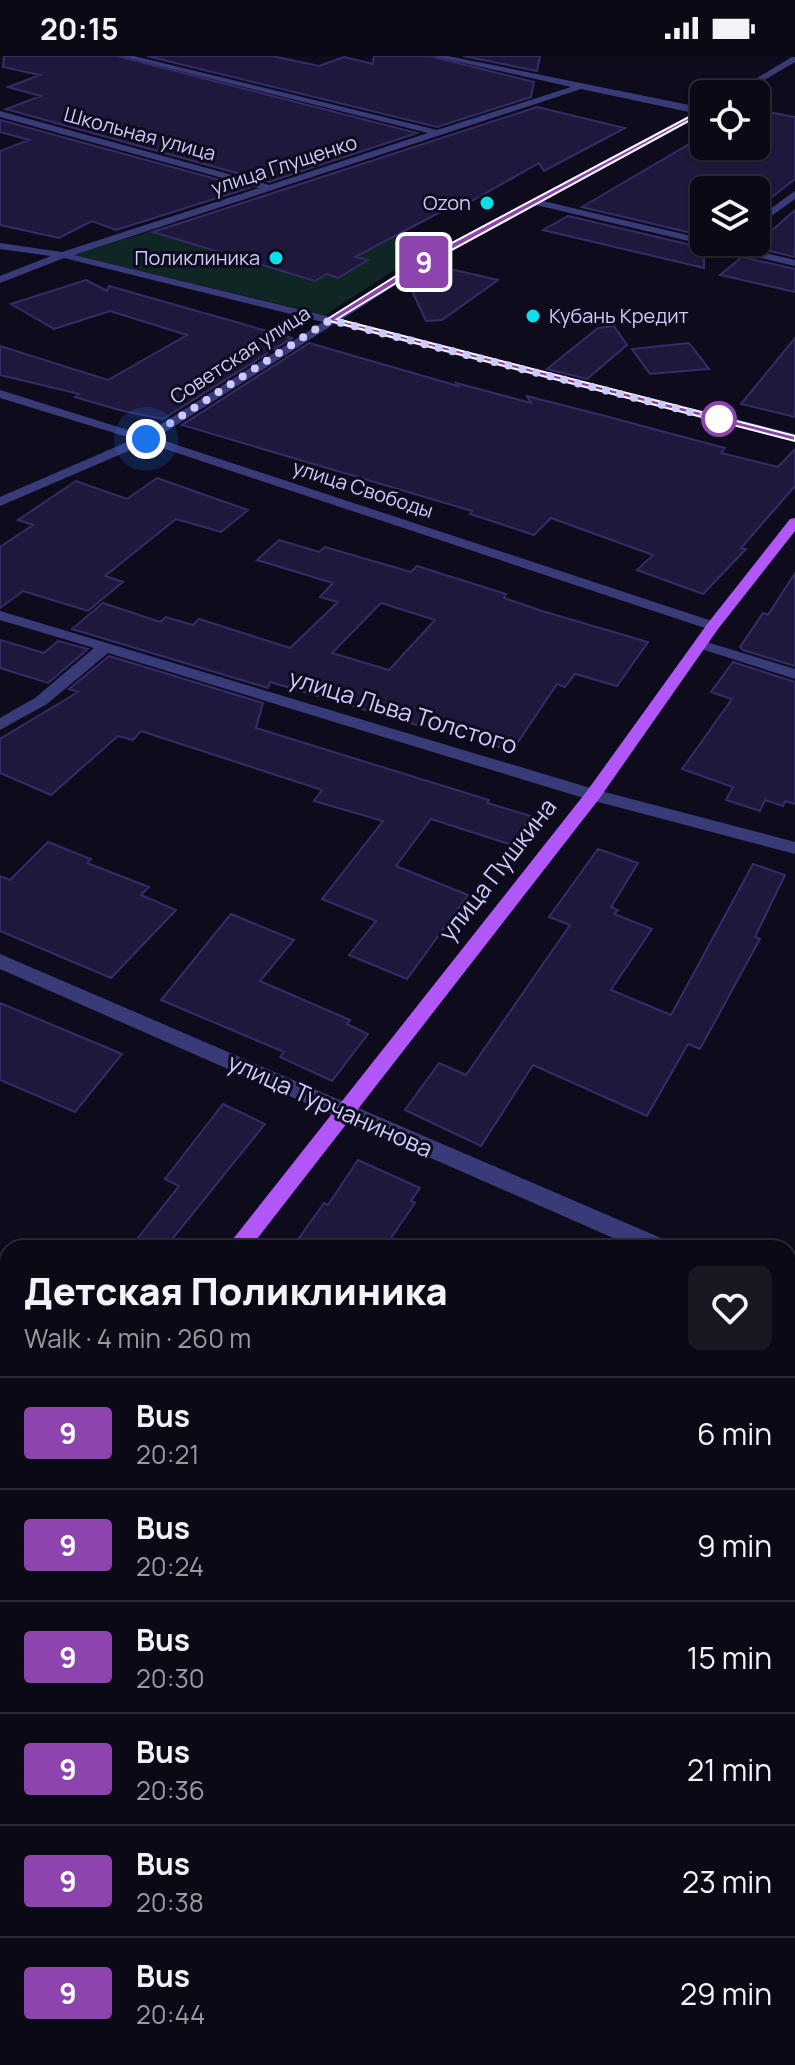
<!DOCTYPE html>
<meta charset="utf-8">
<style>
body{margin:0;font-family:Manrope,sans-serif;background:#181722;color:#f1f3f6;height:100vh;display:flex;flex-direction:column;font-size:30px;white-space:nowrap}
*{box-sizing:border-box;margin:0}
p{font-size:26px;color:#999aa0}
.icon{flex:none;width:44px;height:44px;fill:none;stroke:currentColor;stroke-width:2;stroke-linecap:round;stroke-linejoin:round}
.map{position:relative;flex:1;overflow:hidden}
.sheet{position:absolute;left:0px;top:1184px;width:796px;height:826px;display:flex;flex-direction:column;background:#0a0915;border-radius:24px 24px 0 0;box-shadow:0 2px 6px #0004,0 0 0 2px #2a2a34}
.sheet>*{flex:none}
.badge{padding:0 16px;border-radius:6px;font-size:28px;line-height:52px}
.buttons{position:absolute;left:690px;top:24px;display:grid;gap:16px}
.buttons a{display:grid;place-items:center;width:80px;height:80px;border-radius:12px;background:#0a0915;box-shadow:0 2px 6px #0004,0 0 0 2px #2a2a34;font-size:40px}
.you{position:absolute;width:40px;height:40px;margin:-20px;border:6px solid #fff;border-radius:50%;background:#1a73e8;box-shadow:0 0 0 12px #1a73e833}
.map>.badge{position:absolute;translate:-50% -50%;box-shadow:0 0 0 4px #fff}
.round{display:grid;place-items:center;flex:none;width:84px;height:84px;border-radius:12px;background:#181722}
.summary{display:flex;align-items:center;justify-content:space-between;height:136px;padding:0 24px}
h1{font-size:38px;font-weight:800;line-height:60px}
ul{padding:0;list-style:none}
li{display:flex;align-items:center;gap:24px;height:112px;padding:0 24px;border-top:2px solid #2a2a34}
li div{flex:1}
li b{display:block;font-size:30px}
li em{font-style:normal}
li .badge{min-width:88px;font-weight:700;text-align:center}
.status{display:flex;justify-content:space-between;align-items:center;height:56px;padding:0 40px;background:#0a0915;direction:ltr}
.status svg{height:22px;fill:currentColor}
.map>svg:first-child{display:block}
</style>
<div class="status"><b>20:15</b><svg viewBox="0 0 49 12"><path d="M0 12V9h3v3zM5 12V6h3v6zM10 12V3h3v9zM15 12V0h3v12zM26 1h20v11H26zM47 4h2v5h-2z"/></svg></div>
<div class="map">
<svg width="795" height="2009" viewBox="0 0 795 2009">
<rect width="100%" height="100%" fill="#0e0c1c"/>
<path fill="#102624" d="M270,138L435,188L325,259L74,199Z"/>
<path fill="#1e193c" stroke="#352c67" stroke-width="2" fill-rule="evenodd" d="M4,0H117L417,77L269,126L6,53L41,40L8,31L40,19L3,11Z
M147,0H272L319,10L344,1L373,8L374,0H430L534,26L531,41L437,71Z
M463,0H540L537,15Z
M537,51L625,72L544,115L539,107L454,155L444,154L355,201L368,204L338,222L327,218L315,225L153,176Z
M763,55L795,61V123L772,141L756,137V134H704V180L582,151L691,87L718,94L723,90H756V62Z
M0,64L249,132L116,174L92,165L59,182L0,169V95L29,84L0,76Z
M795,154V201L753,191Z
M568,160L704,192V212L543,174Z
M742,201L795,213V236L720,219Z
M446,212L498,224L442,264L426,265L413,237Z
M86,224L107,235L109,230L292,282L163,363L123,355L75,341L79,338L0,319V290L108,324L187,279L110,255L54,273L11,248Z
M614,270L627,289L587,323L547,313L598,272Z
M795,282V361L741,348Z
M309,287L458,330L456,327L531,347L527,340L605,360L725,392L721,397L778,411L795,393V430L741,492L746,493L703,538L637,514L653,499L551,462L534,479L470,458L472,455L182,369Z
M689,287L709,313L650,318L632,293Z
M157,422L248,454L221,476L176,463L105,520L123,526L88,555L23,535L0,552V491L33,469L18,464L76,425L127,443Z
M279,484L319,496L325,491L411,516L417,510L506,538L504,542L542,555L648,586L617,630L575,618L565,631L557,628L512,695L427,667L424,671L270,626L268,632L72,573L103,547L160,566L166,561L193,569L199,563L290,592L338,546L320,541L333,527L257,504ZM381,547L435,564L389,614L332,597Z
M795,517V610L743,594L740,591L763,557L768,559Z
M0,584L44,597L58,585L88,593L48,627L0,612Z
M109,600L263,647L256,672L489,744L487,747L531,760L512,789L431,763L396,810L468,839L407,923L349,899L376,865L322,843L383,765L314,745L322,734L141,675L133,684L118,680L51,739L0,717V683L78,636L69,633Z
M733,606L795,626V748L785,745L783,750L765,744L760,755L726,744L733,731L682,713L732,643L711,636Z
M48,786L91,803L87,807L149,831L141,839L176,854L111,922L0,875V820L10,824Z
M598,793L638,807L611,851L618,854L614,858L652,873L611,934L671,959L753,808L785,819L755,881L760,883L700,993L688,988L647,1060L533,1009L481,1090L405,1054L439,1007L466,1019L570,869L549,861Z
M231,858L294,884L260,925L350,964L347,968L368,978L332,1025L280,1001L284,996L161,944Z
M0,947L122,998L75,1056L0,1024Z
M223,1048L265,1068L165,1192H130L179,1130L165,1123Z
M358,1104L420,1132L411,1145L415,1147L384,1192H292L324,1147L328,1149Z"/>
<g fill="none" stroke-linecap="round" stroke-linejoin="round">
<path fill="#393b79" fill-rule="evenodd" d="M120,0H134L437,74L571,31L433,0H448L704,52V58L543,145L704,183V186H718L795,204V210L536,149L438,202L341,264L795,378V386L334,268L156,382L718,567V573H708L147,387L0,450V441L134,383L0,342V334L144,379L323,266L64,202L0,227V220L51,200L0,193V187L62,196L259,132L0,61V55L269,129L428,77ZM581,33L694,57L430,198L331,261L74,199Z
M792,1H795V6L740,38H730Z
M795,135V143L756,171V163Z
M0,555L597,734L795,786V798L587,743L108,597L47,648L0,674V662L35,642L94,592L0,564Z
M700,584L795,613V623L695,591L693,588Z
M0,898L668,1185L671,1192H636L0,913Z
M788,1236L795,1238V1259L788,1257Z
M0,1514L8,1517V1545L0,1542Z
M788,1979L795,1982V2009H781L775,2002H788Z"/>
<path fill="#b257f7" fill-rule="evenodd" d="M795,462V475L718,573L599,743L250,1192H226L587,735L708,567L790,463Z
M8,1477V1510L0,1513V1480Z"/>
</g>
<path fill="#8e44ad" stroke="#fff" stroke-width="2" d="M702,54L707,55L437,202L337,263L795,380V385L326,264L431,198Z"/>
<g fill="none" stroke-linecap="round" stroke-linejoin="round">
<path stroke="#cdcafd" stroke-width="8" stroke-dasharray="0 14.4" d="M146,383L330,264L733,367L719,363"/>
</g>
<g fill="#0bdfe8" stroke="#0e0c1c" stroke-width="3">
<circle cx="487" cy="147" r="8"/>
<circle cx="276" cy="202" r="8"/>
<circle cx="533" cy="260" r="8"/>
</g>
<circle fill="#fff" stroke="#8e44ad" stroke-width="4" cx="719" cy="363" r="16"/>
<g text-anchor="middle" stroke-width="6" stroke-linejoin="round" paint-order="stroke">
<g font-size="20" fill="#cdcafd" stroke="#0e0c1c">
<text transform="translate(140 78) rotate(15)" y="7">Школьная улица</text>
<text transform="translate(284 109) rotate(-18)" y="7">улица Глущенко</text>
<text transform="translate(240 299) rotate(-33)" y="7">Советская улица</text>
<text transform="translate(363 433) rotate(18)" y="7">улица Свободы</text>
</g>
<g font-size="20" fill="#cdcafd" stroke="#0e0c1c" text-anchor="end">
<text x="471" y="154">Ozon</text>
<text x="260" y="209">Поликлиника</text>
<text x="549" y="267" text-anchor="start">Кубань Кредит</text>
</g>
<g font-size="24" fill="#cdcafd" stroke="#0e0c1c">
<text transform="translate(403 656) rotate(17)" y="8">улица Льва Толстого</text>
<text transform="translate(498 814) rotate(-52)" y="8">улица Пушкина</text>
<text transform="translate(330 1050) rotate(24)" y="8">улица Турчанинова</text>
</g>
</g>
</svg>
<div class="buttons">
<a><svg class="icon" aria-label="locate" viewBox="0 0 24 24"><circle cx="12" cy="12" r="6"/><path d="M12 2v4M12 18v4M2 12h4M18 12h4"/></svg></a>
<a><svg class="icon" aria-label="layers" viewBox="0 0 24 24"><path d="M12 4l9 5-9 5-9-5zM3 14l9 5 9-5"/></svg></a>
</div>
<div class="you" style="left:146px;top:383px"></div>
<b class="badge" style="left:424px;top:206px;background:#8e44ad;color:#fff">9</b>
<section class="sheet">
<div class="summary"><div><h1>Детская Поликлиника</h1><p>Walk · 4 min · 260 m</p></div><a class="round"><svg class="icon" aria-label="heart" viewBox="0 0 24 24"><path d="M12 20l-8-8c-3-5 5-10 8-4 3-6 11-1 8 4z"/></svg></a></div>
<ul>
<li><span class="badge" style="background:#8e44ad;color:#fff">9</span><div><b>Bus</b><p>20:21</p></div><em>6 min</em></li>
<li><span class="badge" style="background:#8e44ad;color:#fff">9</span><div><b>Bus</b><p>20:24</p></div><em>9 min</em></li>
<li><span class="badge" style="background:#8e44ad;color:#fff">9</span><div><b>Bus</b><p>20:30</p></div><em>15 min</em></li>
<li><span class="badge" style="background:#8e44ad;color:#fff">9</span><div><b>Bus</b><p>20:36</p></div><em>21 min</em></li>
<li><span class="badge" style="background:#8e44ad;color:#fff">9</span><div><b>Bus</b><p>20:38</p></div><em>23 min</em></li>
<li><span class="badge" style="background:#8e44ad;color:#fff">9</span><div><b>Bus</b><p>20:44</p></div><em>29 min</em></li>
</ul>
</section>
</div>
